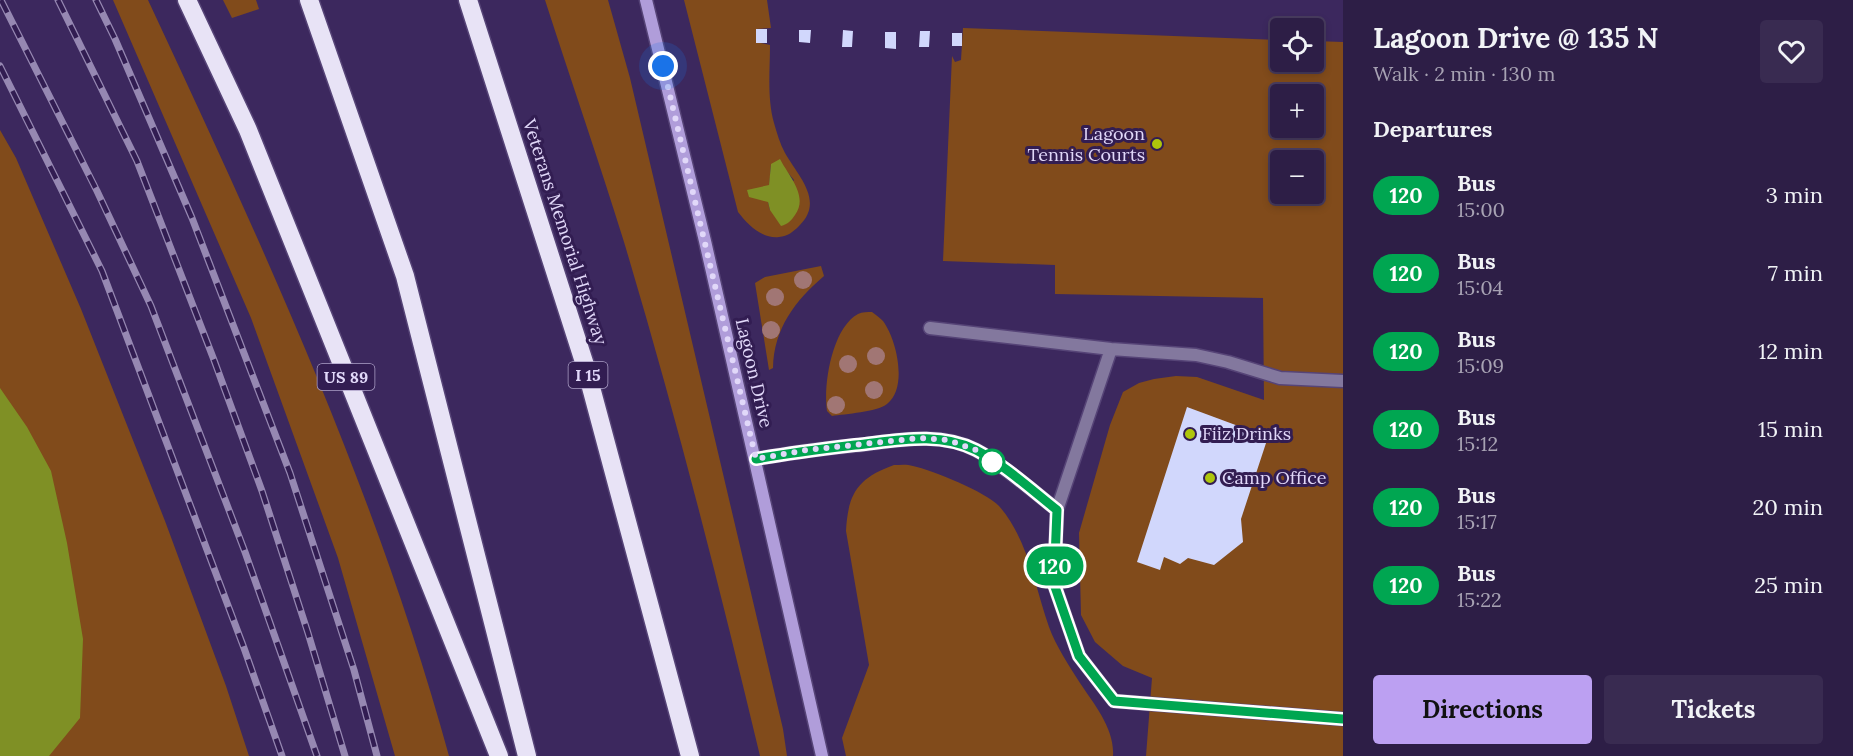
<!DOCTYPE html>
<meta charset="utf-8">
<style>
body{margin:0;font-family:Lora,serif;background:#392b51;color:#f1f3f6;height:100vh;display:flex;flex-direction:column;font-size:22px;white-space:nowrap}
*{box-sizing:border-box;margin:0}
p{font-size:20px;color:#a7a2b3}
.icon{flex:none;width:33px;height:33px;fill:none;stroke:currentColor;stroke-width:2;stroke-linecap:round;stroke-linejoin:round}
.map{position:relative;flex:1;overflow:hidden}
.details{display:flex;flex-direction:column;background:#2d1e46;width:510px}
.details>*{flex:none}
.badge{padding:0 12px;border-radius:20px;font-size:21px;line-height:39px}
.controls{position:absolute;left:1270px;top:18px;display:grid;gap:12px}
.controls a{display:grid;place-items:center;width:54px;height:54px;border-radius:6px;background:#2d1e46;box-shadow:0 3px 9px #0003,0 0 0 2px #483c5f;font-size:30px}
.you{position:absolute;width:30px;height:30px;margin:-15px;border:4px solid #fff;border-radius:50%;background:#1a73e8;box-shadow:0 0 0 9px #1a73e833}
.map>.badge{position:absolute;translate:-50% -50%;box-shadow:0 0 0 3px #fff}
h2{padding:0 30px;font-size:22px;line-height:54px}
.round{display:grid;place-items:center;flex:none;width:63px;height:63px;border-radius:6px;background:#392b51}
.summary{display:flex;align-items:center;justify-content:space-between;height:102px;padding:0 30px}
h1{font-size:28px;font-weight:800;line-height:45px}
.primary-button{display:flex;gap:12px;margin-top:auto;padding:12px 30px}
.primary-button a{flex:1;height:69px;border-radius:6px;background:#bca0f2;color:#111;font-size:24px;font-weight:800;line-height:69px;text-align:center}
.primary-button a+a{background:#392b51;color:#f1f3f6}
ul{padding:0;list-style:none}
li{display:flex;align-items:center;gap:18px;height:78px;padding:0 30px}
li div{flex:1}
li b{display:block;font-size:22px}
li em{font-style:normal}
li .badge{min-width:66px;font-weight:700;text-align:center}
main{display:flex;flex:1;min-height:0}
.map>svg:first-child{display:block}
</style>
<main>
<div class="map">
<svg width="1343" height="756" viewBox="0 0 1343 756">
<rect width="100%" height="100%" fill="#3c285e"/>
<path fill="#814b1b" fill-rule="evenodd" d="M113,0H148C263,246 377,493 449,756H395L338,558L251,318Z
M223,0H256L259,9L232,18Z
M545,0H608L630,78L783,729L787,756H760C719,584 675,412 624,242C599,161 571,81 545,0Z
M684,0H767L771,28L756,29V42L770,45C770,71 767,98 774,123C777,133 780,144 785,153C798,176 825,201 799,226C793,232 788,236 779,237C762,239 748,225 738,212ZM771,164L784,168L794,180L770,210L768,202Z
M963,28L1281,40V62H1314V41L1343,42V756H1146L1152,678L1123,666L1095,642L1081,615L1079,533L1110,425L1123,392L1139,383L1154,379L1176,376L1197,377L1264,400L1263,298L1055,294V265L943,261L952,56L955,62L961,60ZM1281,94H1314V128H1281ZM1281,160H1314V194H1281Z
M0,130L16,158L81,309L165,521L226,686L249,756H0Z
M821,266L824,276C795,301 774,328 773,368L769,370L755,283L765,277Z
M872,312C876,315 880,318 883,321C897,340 908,388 887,404C877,412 845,414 832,416L827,411C823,385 832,328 858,314C862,312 868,312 872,312Z
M894,465C900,465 907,464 913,466C932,470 986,492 999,506C1028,539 1035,587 1049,627C1056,646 1069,666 1080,683C1094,704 1115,729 1113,756H846L842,738L869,665L846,531C848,493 858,478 894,465Z"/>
<path fill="#7f9025" d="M780,159C788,175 809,196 795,215C791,221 788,224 781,226L770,210L768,202L749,197L747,190L769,185L771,164Z
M0,388L27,427L51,471L67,543L83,639L80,718L49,756H0Z"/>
<path fill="#d1d7fc" d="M756,29H767V43H756Z
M799,30H811L810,43L799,42Z
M843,30L853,31L852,47H842Z
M920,31H930L929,47H919Z
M885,32H896V49L885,48Z
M952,33H962V46H952Z
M1187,407L1268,437L1241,519L1243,542L1214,565L1188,558L1180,564L1164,557L1160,570L1137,562Z"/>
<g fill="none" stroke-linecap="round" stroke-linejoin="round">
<defs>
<path id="lane" d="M930,328L1111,349L1196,355L1228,362L1280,378L1343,381
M1111,349L1057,510L1054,584L1079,656L1114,701L1343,719
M756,459C790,453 825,448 860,445C899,440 940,431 976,450C1003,465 1033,491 1057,510"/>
<path id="secondary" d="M646,0L705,241L822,756"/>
<path id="highway" d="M187,0L248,130L499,756
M309,0L405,276L527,756
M468,0L585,365L690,756"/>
</defs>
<use href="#lane" stroke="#564477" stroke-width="15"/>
<use href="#secondary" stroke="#564477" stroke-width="15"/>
<use href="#highway" stroke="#564477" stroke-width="21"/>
<use href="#lane" stroke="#83789e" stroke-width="12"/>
<use href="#secondary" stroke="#b09dda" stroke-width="12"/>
<use href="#highway" stroke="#e8e3f6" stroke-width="18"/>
<defs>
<path id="rail" d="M1,0L97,191L151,306L245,552L317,756
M58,0L137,161L214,360L262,491L308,633L345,756
M96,0L115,39L192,218L290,473L354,670L377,756
M0,66L102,271L244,648L282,756"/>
</defs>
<use href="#rail" stroke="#9688b2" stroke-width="7"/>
<use href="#rail" stroke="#321d52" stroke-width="4.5" stroke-dasharray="14" stroke-linecap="butt"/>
</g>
<g fill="#a17674">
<circle cx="803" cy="280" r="9"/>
<circle cx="775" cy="297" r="9"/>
<circle cx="771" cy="330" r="9"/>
<circle cx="876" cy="356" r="9"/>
<circle cx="848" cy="364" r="9"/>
<circle cx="874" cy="390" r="9"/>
<circle cx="836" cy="405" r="9"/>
</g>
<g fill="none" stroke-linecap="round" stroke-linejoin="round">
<defs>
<path id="line" d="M756,459C789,453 822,449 855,445C895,441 938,431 976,450C1003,464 1033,491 1057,510L1054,584L1079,656L1114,701L1343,719"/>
</defs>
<use href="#line" stroke="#fff" stroke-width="14"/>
<use href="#line" stroke="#00a651" stroke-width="9"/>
<path stroke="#e1d8f9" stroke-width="6" stroke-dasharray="0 10.8" d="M663,66L756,459L807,450L920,438L948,440L976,450L996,465L992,462"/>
</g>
<g fill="#aec60b" stroke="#321d52" stroke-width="2">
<circle cx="1157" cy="144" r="6"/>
<circle cx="1190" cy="434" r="6"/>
<circle cx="1210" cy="478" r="6"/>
</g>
<circle fill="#fff" stroke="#00a651" stroke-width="3" cx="992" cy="462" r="12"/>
<g text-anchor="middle" stroke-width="6" stroke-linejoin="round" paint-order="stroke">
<g fill="#321d52" stroke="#aca0c7" stroke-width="1.5">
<rect x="568.5" y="362" width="39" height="26" rx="4.5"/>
<rect x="317.5" y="364" width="57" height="26" rx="4.5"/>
</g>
<g font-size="16" font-weight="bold" fill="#e1d8f9">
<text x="588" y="381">I 15</text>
<text x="346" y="383">US 89</text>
</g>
<g font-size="18" fill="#e1d8f9" stroke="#321d52" text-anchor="start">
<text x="1145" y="140" text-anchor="end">Lagoon<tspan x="1145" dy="21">Tennis Courts</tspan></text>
<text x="1202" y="440">Fiiz Drinks</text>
<text x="1222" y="484">Camp Office</text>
</g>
<g font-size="18" fill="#e1d8f9" stroke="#321d52">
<text transform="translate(565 232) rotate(72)" y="6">Veterans Memorial Highway</text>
<text transform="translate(754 373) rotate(77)" y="6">Lagoon Drive</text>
</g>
</g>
</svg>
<div class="controls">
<a><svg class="icon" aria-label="locate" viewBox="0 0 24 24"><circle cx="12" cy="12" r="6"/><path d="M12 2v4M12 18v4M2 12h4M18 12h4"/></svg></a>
<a>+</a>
<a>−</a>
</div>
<div class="you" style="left:663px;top:66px"></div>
<b class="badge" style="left:1055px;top:566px;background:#00a651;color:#fff">120</b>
</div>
<section class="details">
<div class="summary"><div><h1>Lagoon Drive @ 135 N</h1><p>Walk · 2 min · 130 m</p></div><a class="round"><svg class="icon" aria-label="heart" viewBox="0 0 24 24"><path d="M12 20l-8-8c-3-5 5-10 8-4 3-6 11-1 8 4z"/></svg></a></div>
<h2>Departures</h2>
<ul>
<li><span class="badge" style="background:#00a651;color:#fff">120</span><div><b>Bus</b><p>15:00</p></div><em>3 min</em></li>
<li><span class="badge" style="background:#00a651;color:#fff">120</span><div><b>Bus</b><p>15:04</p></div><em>7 min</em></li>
<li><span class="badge" style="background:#00a651;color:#fff">120</span><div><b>Bus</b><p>15:09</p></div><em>12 min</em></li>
<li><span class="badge" style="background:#00a651;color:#fff">120</span><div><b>Bus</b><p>15:12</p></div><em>15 min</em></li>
<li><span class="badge" style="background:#00a651;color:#fff">120</span><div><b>Bus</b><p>15:17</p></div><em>20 min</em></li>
<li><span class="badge" style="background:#00a651;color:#fff">120</span><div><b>Bus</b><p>15:22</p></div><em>25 min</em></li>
</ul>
<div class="primary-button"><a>Directions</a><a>Tickets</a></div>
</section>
</main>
